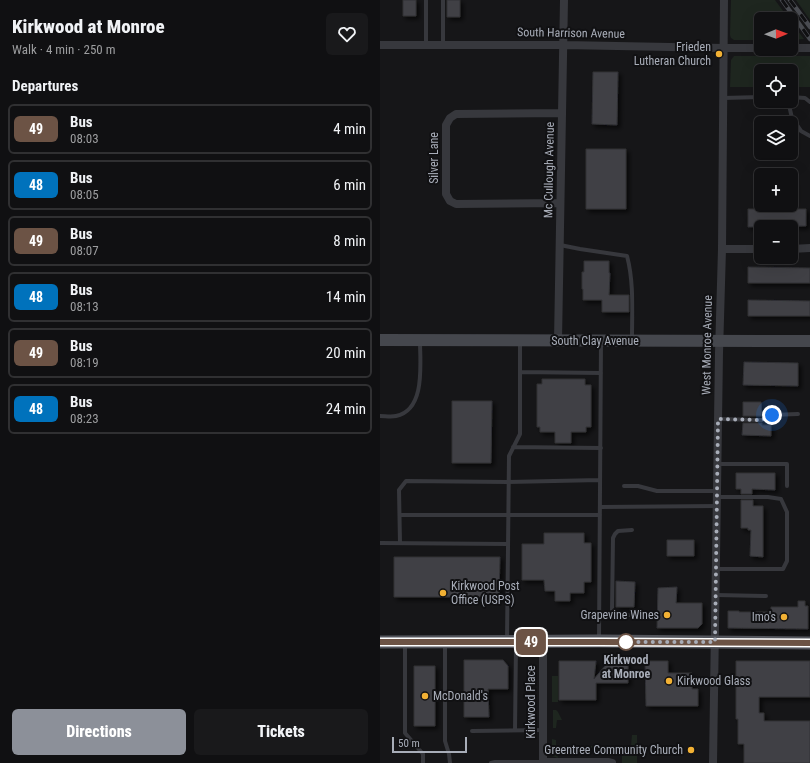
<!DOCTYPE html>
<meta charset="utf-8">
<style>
body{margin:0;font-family:"Roboto Condensed",sans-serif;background:#19191b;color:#f1f3f6;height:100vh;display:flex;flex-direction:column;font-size:15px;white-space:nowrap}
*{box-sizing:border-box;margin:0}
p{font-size:13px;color:#9c9d9f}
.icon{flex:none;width:22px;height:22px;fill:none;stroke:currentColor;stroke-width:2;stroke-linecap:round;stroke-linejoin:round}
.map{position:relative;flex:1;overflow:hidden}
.details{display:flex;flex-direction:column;background:#101012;width:380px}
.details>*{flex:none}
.badge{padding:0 8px;border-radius:6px;font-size:14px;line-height:26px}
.needle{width:26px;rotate:89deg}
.fabs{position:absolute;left:374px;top:12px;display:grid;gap:8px}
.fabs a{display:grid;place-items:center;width:44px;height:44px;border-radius:6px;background:#101012;box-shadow:0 4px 16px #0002,0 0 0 1px #303032;font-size:20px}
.scale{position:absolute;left:12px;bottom:10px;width:75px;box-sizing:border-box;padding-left:4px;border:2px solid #a8adb8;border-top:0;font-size:11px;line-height:14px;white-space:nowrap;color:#a8adb8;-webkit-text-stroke:3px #111113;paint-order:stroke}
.you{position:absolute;width:20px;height:20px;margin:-10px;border:3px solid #fff;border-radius:50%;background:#1a73e8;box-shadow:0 0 0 6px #1a73e833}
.map>.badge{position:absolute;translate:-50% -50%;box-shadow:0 0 0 2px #fff}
h2{padding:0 12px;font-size:15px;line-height:36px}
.round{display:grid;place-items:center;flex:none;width:42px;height:42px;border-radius:6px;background:#19191b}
.overview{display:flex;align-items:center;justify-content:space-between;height:68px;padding:0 12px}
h1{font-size:19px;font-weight:800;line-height:30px}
.action{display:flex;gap:8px;margin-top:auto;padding:8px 12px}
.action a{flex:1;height:46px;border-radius:6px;background:#8c9099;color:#fff;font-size:16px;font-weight:800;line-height:46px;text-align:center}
.action a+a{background:#19191b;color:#f1f3f6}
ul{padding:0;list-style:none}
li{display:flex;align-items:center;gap:12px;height:50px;margin:0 8px 6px;padding:0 4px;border:2px solid #303032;border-radius:6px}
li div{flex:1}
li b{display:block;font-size:15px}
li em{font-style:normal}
li .badge{min-width:44px;font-weight:700;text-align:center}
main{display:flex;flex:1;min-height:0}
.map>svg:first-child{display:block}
</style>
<main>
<section class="details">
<div class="overview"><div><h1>Kirkwood at Monroe</h1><p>Walk · 4 min · 250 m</p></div><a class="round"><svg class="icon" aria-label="heart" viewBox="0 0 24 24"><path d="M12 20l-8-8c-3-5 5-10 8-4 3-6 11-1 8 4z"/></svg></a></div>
<h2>Departures</h2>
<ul>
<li><span class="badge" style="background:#6c5345;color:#fff">49</span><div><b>Bus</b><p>08:03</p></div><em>4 min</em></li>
<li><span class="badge" style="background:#0072bc;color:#fff">48</span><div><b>Bus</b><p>08:05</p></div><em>6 min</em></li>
<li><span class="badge" style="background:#6c5345;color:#fff">49</span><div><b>Bus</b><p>08:07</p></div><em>8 min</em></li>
<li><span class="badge" style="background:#0072bc;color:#fff">48</span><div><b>Bus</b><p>08:13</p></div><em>14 min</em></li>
<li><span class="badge" style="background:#6c5345;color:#fff">49</span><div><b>Bus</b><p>08:19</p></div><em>20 min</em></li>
<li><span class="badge" style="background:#0072bc;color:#fff">48</span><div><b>Bus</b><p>08:23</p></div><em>24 min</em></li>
</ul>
<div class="action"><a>Directions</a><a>Tickets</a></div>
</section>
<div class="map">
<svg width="430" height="763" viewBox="0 0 430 763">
<defs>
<filter id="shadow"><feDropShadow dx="3" dy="3" stdDeviation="2" flood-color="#0009"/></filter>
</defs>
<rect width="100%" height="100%" fill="#161618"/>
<path fill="#1e261f" d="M351,0H395L409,19H381V40H354L351,38L350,35Z
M416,0H430V20Z
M411,22L424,39L411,40Z
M354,56H430V87H411V71H381V87H350L351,60Z
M172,676H178V702H172Z
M173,710H176L178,712L182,720H177L176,728H173Z
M252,735H257V763H242V749L219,748L218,750H214L213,748L178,750L176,749L178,758L172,756L169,750V745H172V739L176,740V746H251Z"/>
<path fill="#404145" stroke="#303034" filter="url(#shadow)" d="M23,0H36V16H23Z
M67,0H80V17H67Z
M213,72H238L237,125L212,124Z
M206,149H246V209H206Z
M368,209H426V226L368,227Z
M204,261H229V273H230L229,295H249V312H222V300H203V289H202V272H204Z
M368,267L430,268V283H368Z
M368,300L430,301V316H368Z
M364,362L418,363V386L363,385Z
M162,379H205V385H211V427H206V432H191V443H175V432H160V427H157V384H162Z
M72,401H112L111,463H72Z
M363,402H381L382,416H363Z
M363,423H382V425H391V436L362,435Z
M356,473H395V490L372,489V494H361V489H356Z
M361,500H373V506H383V557L370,556L371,530H368V528H361Z
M164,533H204V543H211V582H204V593H190V601H175V591H165L164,580H142V544H164Z
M287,540H314V556H287Z
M14,557H120L119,597H14Z
M236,581L255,582L254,607H236Z
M297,587L296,603H322V624L318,628H277L278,588Z
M418,601H425V606H428V629L348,628V611H359V612H391V607H418Z
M84,660H123L128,666V689H108L109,717H84Z
M179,661H216L214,679L229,661H245L248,663V683H216V700H179Z
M265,661H288V673H312V689H318V706H266Z
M356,661H430V697H379V713H384V721H430V763H364V744H358V719H356Z
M34,666H55V726H34Z"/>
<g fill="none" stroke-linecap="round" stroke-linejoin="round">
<path stroke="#37383d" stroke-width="4" d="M63,0V45
M46,45V0
M411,97L425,98L430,102
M343,98L381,97
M408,101L412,118L421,131L430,136
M180,245L200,249L247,256C254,282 252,311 252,338
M140,372L221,373
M0,416C5,416 11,417 16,416C46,410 40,363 40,341
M338,419L382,420L391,415L418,414
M133,447L221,448
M337,464H407V486
M244,486H258L277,491H337
M220,507L337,506
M20,515H220
M252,530L238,531L235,534L233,538L232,610L233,613L236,615H262
M0,543L128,544
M20,543L19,490L26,481L128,482L220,480
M336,569H403L407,561V512L401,499L388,497H337
M336,595L386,596
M219,638L221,341
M127,640L129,456L140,434V341
M25,644V733L43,754V763
M65,644V741L69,754L70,763
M135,730L136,644
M92,731L163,730
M111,763L115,762H163"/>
<path stroke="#37383d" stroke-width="8" d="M0,45H184L343,48H381
M411,48H430
M180,203L76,204L70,201L66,194V125L70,118L76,114L182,113
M342,249H381
M411,249L430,248
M178,341L184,0
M163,642V762H228L232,763
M333,763L339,353L342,249L344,0"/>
<path stroke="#45474d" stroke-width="12" d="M0,340L430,341"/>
<path stroke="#53555c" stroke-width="13" d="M0,642L219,641L430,643"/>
<defs>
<path id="rail" d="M402,0L430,39
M410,0L430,27"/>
</defs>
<use href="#rail" stroke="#4a4c52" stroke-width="4.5"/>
<use href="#rail" stroke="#111113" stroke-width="3" stroke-dasharray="9" stroke-linecap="butt"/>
</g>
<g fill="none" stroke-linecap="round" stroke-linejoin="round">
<defs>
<path id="line" d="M0,642H219L430,643"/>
</defs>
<use href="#line" stroke="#fff" stroke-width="9"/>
<use href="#line" stroke="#6c5345" stroke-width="6"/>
<path stroke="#a8adb8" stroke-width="4" stroke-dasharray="0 7.2" d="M246,642H245H335L338,419L382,420L392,415"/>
</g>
<g fill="#f2b134" stroke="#111113" stroke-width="1.5">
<circle cx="339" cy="54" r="4"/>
<circle cx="63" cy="593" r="4"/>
<circle cx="287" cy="615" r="4"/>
<circle cx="404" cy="617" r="4"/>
<circle cx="289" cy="681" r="4"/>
<circle cx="45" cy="696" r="4"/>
<circle cx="311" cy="750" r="4"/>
</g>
<circle fill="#fff" stroke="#6c5345" stroke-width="2" cx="246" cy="642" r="8"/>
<g text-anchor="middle" stroke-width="4" stroke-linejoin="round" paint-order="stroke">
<g font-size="12" fill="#a8adb8" stroke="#111113">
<text transform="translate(191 33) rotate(1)" y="4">South Harrison Avenue</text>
<text transform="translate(54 158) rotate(-90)" y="4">Silver Lane</text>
<text transform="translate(169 170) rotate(-89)" y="4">Mc Cullough Avenue</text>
<text x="215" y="345">South Clay Avenue</text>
<text transform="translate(327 345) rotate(-89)" y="4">West Monroe Avenue</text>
<text transform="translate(151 702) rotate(-90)" y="4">Kirkwood Place</text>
</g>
<g font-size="12" fill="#a8adb8" stroke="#111113" text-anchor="end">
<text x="331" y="51">Frieden<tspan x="331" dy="14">Lutheran Church</tspan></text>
<text x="71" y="590" text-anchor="start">Kirkwood Post<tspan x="71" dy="14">Office (USPS)</tspan></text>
<text x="279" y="619">Grapevine Wines</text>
<text x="396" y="621">Imo's</text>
<text x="297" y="685" text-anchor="start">Kirkwood Glass</text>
<text x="53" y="700" text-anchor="start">McDonald's</text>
<text x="303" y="754">Greentree Community Church</text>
</g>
<g font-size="12" font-weight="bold" fill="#a8adb8" stroke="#111113">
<text x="246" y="664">Kirkwood<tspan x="246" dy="14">at Monroe</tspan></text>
</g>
</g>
</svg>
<div class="fabs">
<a><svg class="needle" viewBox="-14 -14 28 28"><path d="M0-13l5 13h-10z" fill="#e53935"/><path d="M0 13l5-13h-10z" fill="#9c9d9f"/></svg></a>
<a><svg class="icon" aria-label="locate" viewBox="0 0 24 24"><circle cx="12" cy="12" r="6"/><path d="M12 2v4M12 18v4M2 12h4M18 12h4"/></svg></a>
<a><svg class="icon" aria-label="layers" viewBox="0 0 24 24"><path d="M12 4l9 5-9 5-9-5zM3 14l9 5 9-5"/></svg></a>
<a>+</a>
<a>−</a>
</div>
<div class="scale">50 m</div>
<div class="you" style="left:392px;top:415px"></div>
<b class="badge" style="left:151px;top:642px;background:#6c5345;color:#fff">49</b>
</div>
</main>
